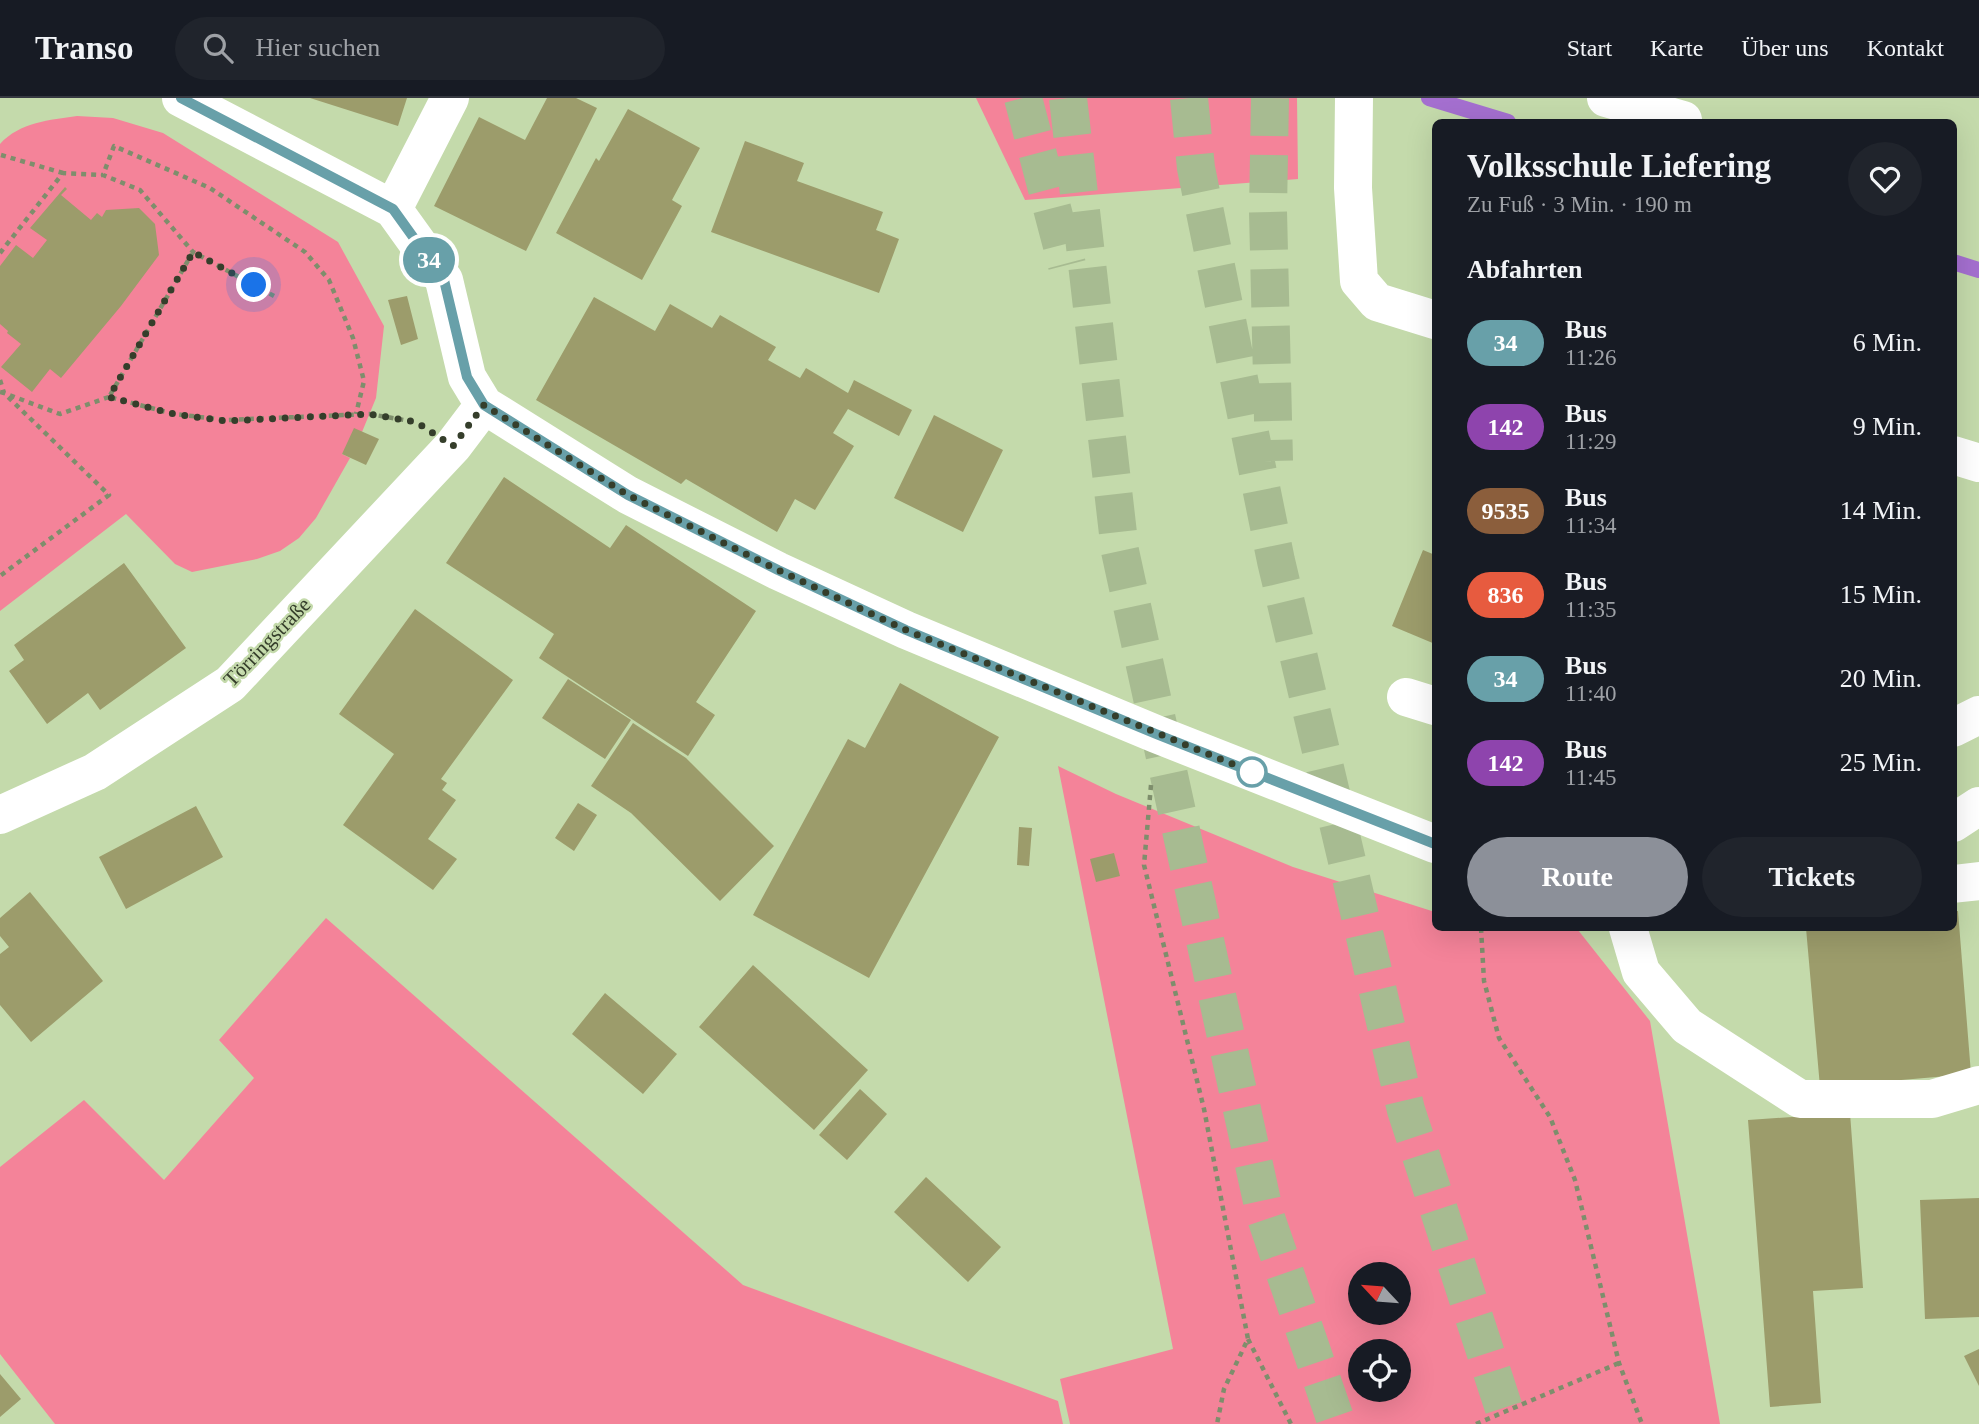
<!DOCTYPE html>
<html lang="de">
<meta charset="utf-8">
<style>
body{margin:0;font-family:"Times New Roman",serif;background:#20242c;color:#f1f3f6;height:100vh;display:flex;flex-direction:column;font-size:26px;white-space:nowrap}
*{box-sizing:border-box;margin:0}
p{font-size:23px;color:#9ea1a6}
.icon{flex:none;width:38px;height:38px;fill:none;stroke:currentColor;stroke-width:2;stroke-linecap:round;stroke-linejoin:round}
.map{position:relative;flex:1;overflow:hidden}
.sheet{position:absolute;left:1432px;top:21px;width:525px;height:812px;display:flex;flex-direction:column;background:#171b24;border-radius:10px;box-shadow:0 7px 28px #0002}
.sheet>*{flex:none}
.badge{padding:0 14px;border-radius:23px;font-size:24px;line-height:46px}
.needle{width:46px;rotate:296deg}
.tools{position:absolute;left:1348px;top:1164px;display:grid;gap:14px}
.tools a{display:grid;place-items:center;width:63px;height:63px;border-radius:50%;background:#171b24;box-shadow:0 7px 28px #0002;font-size:35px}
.you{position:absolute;width:35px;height:35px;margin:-18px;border:5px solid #fff;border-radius:50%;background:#1a73e8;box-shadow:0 0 0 10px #1a73e833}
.map>.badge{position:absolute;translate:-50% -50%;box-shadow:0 0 0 4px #fff}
h2{padding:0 35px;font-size:26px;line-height:63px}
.round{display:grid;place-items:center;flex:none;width:74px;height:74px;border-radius:37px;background:#20242c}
.headline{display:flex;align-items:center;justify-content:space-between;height:119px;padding:0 35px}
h1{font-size:33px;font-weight:800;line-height:52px}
.action{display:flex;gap:14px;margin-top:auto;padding:14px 35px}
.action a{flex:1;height:80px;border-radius:42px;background:#8c9099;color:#fff;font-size:28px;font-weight:800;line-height:80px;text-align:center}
.action a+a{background:#20242c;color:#f1f3f6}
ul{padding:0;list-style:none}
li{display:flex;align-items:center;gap:21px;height:84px;padding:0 35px}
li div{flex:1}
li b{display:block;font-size:26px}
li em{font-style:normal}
li .badge{min-width:77px;font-weight:700;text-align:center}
header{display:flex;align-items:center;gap:42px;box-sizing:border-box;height:98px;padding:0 35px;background:#171b24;border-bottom:2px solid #363941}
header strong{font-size:33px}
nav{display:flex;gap:38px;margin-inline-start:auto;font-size:24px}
.search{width:490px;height:63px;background:#20242c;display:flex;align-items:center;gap:18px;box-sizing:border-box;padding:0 24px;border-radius:38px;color:#9ea1a6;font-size:26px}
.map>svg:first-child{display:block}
</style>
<header>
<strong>Transo</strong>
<div class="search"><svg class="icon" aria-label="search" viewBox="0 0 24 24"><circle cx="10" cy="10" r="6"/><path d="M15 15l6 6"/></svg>Hier suchen</div>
<nav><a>Start</a><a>Karte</a><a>Über uns</a><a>Kontakt</a></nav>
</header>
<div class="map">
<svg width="1979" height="1326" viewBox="0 0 1979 1326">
<rect width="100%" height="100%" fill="#c4daab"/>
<path fill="#f48399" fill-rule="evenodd" d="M976,0H1297L1298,81L1025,102Z
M77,18L113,20L163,35L338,144L384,228L376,300L362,334L342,356L350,360L316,420L299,440L280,453L257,461L192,474L175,466L126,416L0,513V46C20,24 50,22 77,18Z
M1058,668L1116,696L1293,769L1435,814V830H1556L1578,832L1650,923L1720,1326H1070L1060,1281L1173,1251ZM1360,1176H1398V1214H1360ZM1360,1253H1398V1292H1360Z
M326,820L743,1187L1058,1303L1063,1326H55L0,1256V1069L84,1002L164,1082L254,980L219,942Z"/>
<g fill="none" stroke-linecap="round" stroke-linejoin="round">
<path stroke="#a46fcf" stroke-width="16" d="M1429,0L1508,24
M1953,164L1979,172"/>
</g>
<path fill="#9c9c6b" d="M310,0H407L398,28Z
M547,0H576L597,10L526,153L434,108L479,19L525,42Z
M628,11L700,50L672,102L682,108L642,182L556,135L596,60L599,63Z
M745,43L804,65L797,83L883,114L876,132L899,141L879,195L711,134Z
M65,89L67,91L61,97L91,122L97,115L102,119L106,112L139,110L155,126L159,157L121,208L61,280L50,271L32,294L1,269L21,246L7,235L8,233L0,226V168L16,147L33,160L47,142L30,130Z
M407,198L418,241L401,247L388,202Z
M594,199L655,233L670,206L712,230L720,217L776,249L768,262L800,280L806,270L848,295L854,282L912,312L899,338L848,311L833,335L854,348L815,412L795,401L777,434L686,381L681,386L536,302Z
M934,317L1003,352L963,434L894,400Z
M354,330L379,341L366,367L342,356Z
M504,379L610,450L626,427L756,513L696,604L715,617L688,658L539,560L554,536L446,465Z
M1423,452L1435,457V546L1392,528Z
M124,465L186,550L100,612L88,595L47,626L9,573L24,562L14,547Z
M415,511L513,582L441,681L447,685L442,692L456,702L428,741L457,761L433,792L343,727L394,656L339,616Z
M568,581L631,622L605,661L542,620Z
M900,585L999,639L869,880L753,817L848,641L865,650Z
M633,625L686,660L774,748L720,803L631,715L591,688Z
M578,705L597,717L574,753L555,740Z
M196,708L223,759L126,811L99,759Z
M1019,729L1032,730L1029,768L1017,767Z
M1114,755L1120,778L1096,784L1090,761Z
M30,794L103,883L31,944L0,907V856L9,849L0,838V820Z
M1953,813H1958L1971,976L1820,989L1806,830H1953Z
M753,867L868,972L814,1032L699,929Z
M605,895L677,956L643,996L572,936Z
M860,991L887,1016L847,1062L819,1037Z
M1850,1015L1863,1190L1813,1193L1821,1305L1770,1309L1748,1022Z
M926,1079L1001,1149L968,1184L894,1114Z
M1979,1100V1219L1925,1221L1920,1102Z
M1979,1251V1288L1964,1258Z
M0,1276L21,1301L0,1319Z"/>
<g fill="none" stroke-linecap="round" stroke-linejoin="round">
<path stroke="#a7bb91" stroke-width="38" stroke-dasharray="38 19" stroke-linecap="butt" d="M1023,0L1067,167
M1068,0L1120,453L1265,1117L1337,1326
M1189,0L1196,70L1276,463L1406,1012L1509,1326
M1270,0L1268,113L1274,363"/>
<path stroke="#7e8e6c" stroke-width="4.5" stroke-dasharray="5 5" stroke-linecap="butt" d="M1,57L63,75
M193,154L109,299L174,316L226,322L369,316L410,323
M0,155L63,75L103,77
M274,198L193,154L140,92L103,77L114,48L210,90L305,154L329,182L353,240L364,283L356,316
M0,282L4,295L60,316L109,299
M0,294L4,295L109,397L0,478
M1151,687L1144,767L1204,1011L1248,1241L1224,1291L1217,1326
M1481,830L1484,883L1499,940L1550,1019L1575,1082L1619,1265L1642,1326
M1248,1241L1291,1326
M1476,1326L1619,1265"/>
<path stroke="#fff" stroke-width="38" d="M181,0L393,111L444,182L467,279L484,307L628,397L778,473L906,532L1156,636L1435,746
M1354,0L1353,90L1359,183L1377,204L1435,222
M1606,0L1683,22
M393,111L450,0
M1953,357L1979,365
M1406,599L1435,608
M1953,630L1979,617
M0,717L95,674L230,586L453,348L484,307
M1953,725L1979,708
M1953,786L1979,783
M1628,830L1641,874L1687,928L1800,1001H1932L1979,987"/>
</g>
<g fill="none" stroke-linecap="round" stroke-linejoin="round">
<defs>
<path id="line" d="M181,0L393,111L444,182L467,279L484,307L628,397L778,472L906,532L1156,636L1435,746"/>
</defs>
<use href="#line" stroke="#fff" stroke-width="16"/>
<use href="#line" stroke="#68a0a9" stroke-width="10"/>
<path stroke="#353e2b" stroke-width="7" stroke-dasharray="0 12.6" d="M254,187L193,154L109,299L174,316L226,323L369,316L416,324L453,348L484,307L628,397L778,472L906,532L1252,674"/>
</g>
<circle fill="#fff" stroke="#68a0a9" stroke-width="3.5" cx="1252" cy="674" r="14"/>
<g text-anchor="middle" stroke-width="5" stroke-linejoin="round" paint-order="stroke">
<g font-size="21" fill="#353e2b" stroke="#c4daab">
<text transform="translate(267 544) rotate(-46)" y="7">Törringstraße</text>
</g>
</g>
</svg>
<div class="tools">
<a><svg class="needle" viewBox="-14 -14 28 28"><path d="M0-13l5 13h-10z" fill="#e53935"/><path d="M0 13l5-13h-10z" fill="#9ea1a6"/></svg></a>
<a><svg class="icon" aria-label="locate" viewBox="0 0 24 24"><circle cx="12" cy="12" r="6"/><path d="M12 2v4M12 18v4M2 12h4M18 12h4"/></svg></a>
</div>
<div class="you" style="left:254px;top:187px"></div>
<b class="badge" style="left:429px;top:162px;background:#68a0a9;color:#fff">34</b>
<section class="sheet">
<div class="headline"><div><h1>Volksschule Liefering</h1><p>Zu Fuß · 3 Min. · 190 m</p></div><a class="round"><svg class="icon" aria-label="heart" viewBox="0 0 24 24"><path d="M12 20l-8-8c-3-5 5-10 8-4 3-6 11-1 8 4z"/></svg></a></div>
<h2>Abfahrten</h2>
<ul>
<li><span class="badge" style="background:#68a0a9;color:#fff">34</span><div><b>Bus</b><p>11:26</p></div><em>6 Min.</em></li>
<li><span class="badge" style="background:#8e44ad;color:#fff">142</span><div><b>Bus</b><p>11:29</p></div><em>9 Min.</em></li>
<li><span class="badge" style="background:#8b5e3c;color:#fff">9535</span><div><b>Bus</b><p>11:34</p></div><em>14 Min.</em></li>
<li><span class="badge" style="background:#e75b3f;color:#fff">836</span><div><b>Bus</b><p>11:35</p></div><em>15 Min.</em></li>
<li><span class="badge" style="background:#68a0a9;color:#fff">34</span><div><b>Bus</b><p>11:40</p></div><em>20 Min.</em></li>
<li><span class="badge" style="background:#8e44ad;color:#fff">142</span><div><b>Bus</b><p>11:45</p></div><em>25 Min.</em></li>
</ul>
<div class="action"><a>Route</a><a>Tickets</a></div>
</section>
</div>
